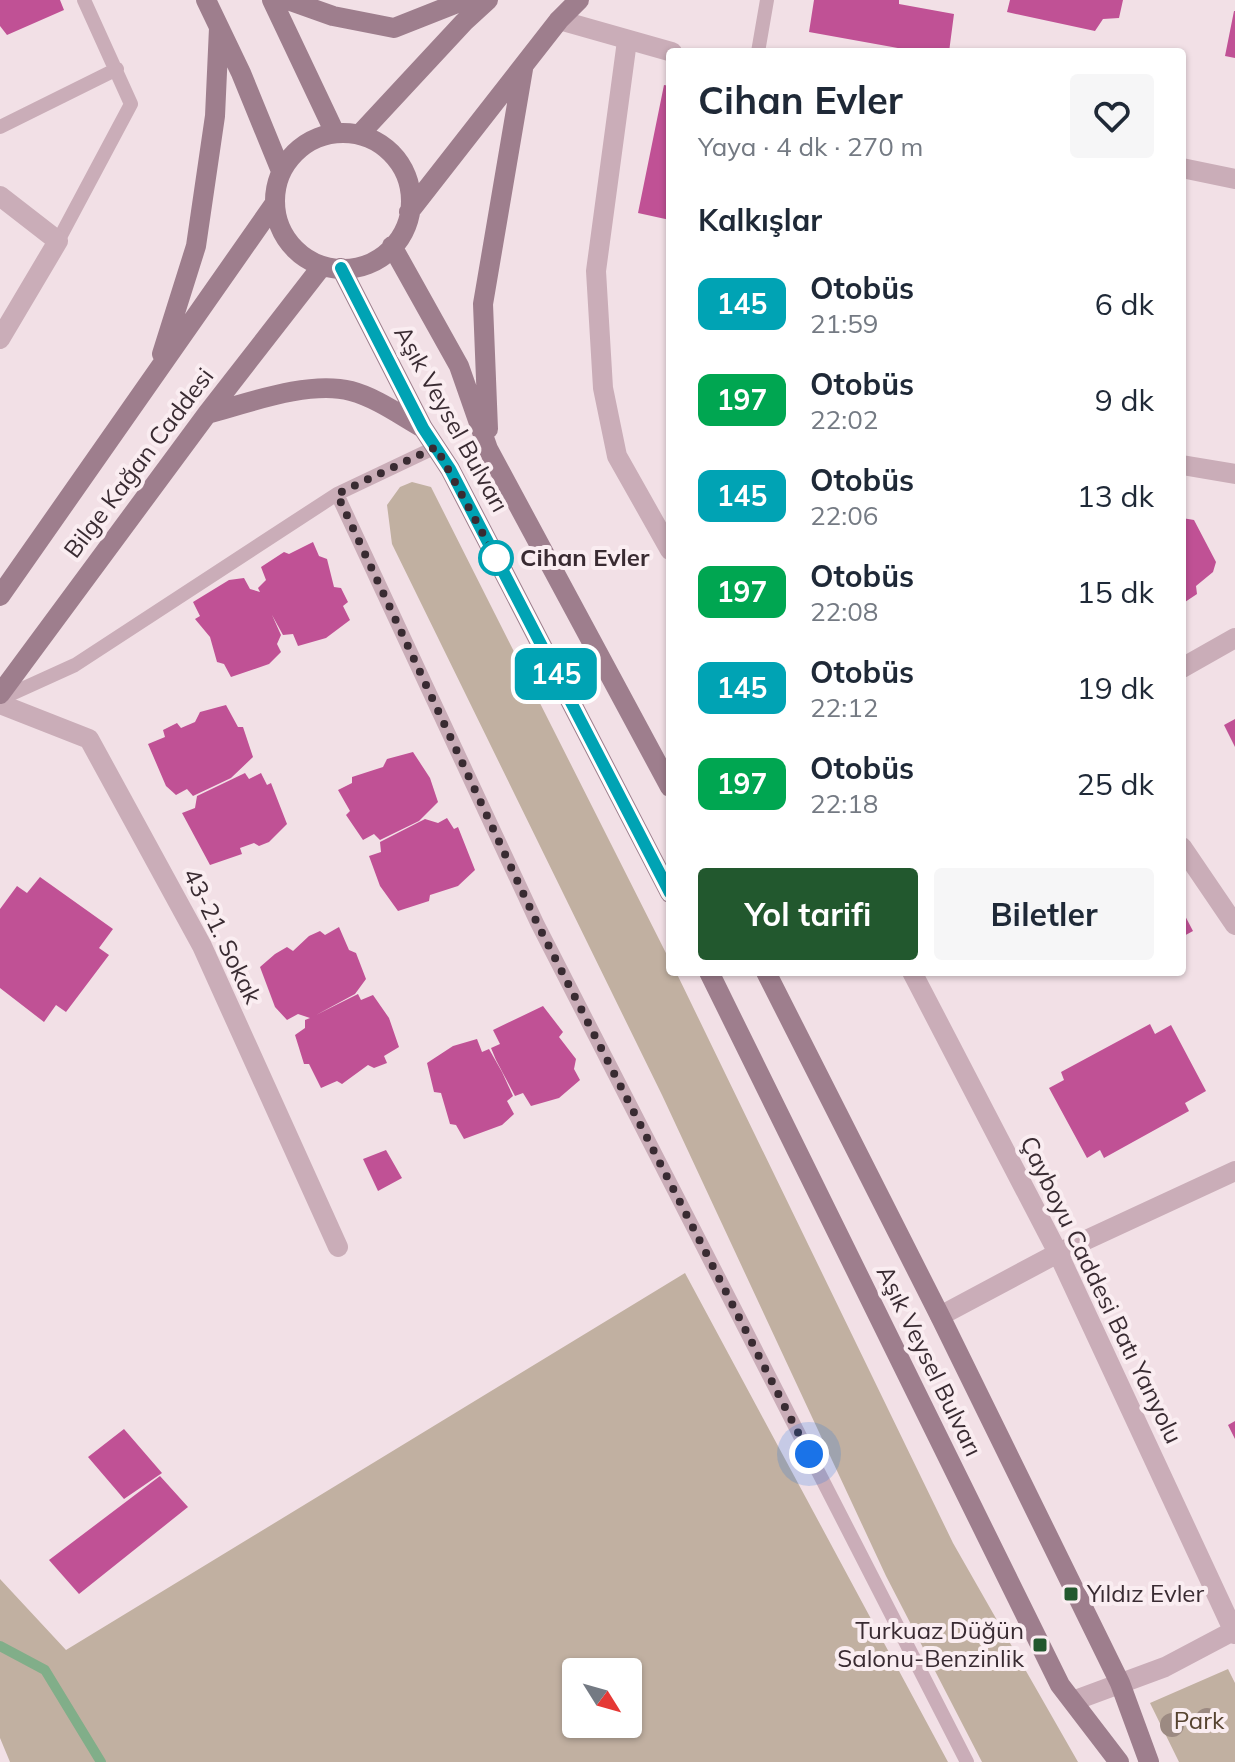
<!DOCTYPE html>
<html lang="tr">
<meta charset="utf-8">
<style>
body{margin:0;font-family:Mulish,sans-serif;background:#f6f6f7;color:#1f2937;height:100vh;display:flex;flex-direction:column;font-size:30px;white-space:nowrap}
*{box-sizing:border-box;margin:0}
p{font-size:26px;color:#747a83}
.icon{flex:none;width:44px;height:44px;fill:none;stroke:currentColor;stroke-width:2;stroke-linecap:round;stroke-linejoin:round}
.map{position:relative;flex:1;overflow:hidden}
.sheet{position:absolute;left:666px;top:48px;width:520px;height:928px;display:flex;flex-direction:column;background:#fff;border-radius:8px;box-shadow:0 2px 6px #0004}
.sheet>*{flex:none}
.badge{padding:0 16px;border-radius:12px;font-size:28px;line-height:52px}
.needle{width:52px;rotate:127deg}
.fabs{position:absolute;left:562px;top:1658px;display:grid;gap:16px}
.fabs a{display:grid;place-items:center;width:80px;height:80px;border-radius:8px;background:#fff;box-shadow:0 2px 6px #0004;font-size:40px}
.you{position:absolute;width:40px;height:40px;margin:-20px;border:6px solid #fff;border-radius:50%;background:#1a73e8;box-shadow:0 0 0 12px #1a73e833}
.map>.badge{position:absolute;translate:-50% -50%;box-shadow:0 0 0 4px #fff}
h2{padding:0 32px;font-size:30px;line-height:72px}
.round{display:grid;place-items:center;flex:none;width:84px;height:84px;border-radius:8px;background:#f6f6f7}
.summary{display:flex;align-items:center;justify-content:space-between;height:136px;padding:0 32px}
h1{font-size:38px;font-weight:700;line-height:60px}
.primary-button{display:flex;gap:16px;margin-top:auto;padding:16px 32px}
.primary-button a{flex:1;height:92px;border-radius:8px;background:#22582e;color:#fff;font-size:32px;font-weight:700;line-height:92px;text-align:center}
.primary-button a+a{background:#f6f6f7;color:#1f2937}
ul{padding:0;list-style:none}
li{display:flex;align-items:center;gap:24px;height:96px;padding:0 32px}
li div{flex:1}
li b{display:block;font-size:30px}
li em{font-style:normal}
li .badge{min-width:88px;font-weight:700;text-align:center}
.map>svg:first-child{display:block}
</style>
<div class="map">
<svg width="1235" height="1762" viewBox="0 0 1235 1762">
<rect width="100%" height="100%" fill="#f2e0e6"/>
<path fill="#c1b0a1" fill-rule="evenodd" d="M412,482L431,487L670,961V972H676L953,1543L1078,1762H982L886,1576L662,1095L392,544L387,505L400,487Z
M685,1273L948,1762H10L0,1738V1579L66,1650ZM628,1672V1724H576V1672Z
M1228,1669L1235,1683V1762H1179L1150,1703Z"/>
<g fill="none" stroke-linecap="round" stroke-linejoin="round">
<path stroke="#81ae89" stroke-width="10" d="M0,1646L45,1670L101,1762"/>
</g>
<path fill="#c05195" d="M0,0H60L64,10L7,35L0,26Z
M814,0H899V4L954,14L949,52H920L809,32Z
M1010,0H1123L1119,18L1103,19L1095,31L1007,12Z
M1234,11H1235V58L1225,56Z
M664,85L670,86V220L638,213Z
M1182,518L1194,520L1216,562L1213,572L1196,586L1197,594L1182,604Z
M313,542L319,556L327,559L334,587L341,588L348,602L343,606L350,620L326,638L298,646L293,634L283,635L272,615L281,635L277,644L281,652L269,664L231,677L224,664L217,662L210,637L195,619L200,616L193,602L229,580L244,578L250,589L260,592L258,588L266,580L261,567L284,552L289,554Z
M226,705L238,727H243L253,757L231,778L193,796L187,789L176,795L166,786L148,744L165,737L163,730L177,723L181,728L195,722L200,712Z
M1235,719V747L1224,725Z
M413,752L430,778L438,802L419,821L380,840L374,834L363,840L346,815L350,811L338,790L352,783V777L383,767L387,759Z
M245,773L249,779L261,773L267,785L271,783L287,824L269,842L259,846L254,843L240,848L242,854L210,865L182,813L195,808L197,796Z
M447,818L454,829L458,827L475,870L458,886L430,895L429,901L398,911L380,886L369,856L381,852L380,842L425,819L438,823Z
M40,877L113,929L99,948L109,955L66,1012L56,1005L44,1022L0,988V909L17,886L27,893Z
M1182,910L1193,931L1182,937Z
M339,927L349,950L356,953L366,979L355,994L316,1015L358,994L361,1000L373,995L389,1018L399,1047L384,1056L387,1063L374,1068L368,1065L342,1084L337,1081L321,1088L309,1064H304L295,1035L305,1028V1020L310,1018L298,1014L287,1020L275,1007L260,967L275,954L287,947L293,951L309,936L320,931L325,935Z
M543,1006L563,1032L559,1037L576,1059L574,1069L580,1080L559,1098L531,1106L523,1093L515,1096L496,1060L491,1048L500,1044L493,1030Z
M1150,1024L1155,1034L1171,1025L1206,1091L1185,1103L1189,1111L1104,1158L1100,1150L1087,1158L1049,1088L1064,1080L1061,1072Z
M477,1039L482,1052L489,1049L502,1072L513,1096L507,1101L514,1114L502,1125L464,1139L456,1125L450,1124L441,1093L434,1092L427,1063L453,1046Z
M386,1150L402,1178L378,1191L363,1159Z
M1235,1421V1439L1228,1425Z
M124,1429L162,1473L124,1499L88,1457Z
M160,1476L188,1507L79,1594L49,1560Z"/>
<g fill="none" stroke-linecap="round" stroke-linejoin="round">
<path stroke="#caadb8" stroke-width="14" d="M758,52L767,0
M0,127L117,69
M58,241L131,104L84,0
M337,494L537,923L967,1762
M0,699L75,665L337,494L436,447"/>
<path stroke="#caadb8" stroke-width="20" d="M559,20L672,52
M627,41L596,271L603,388L617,456L670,550
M1182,168L1235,179
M0,196L58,241L0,339
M1182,465L1235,474
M1182,668L1235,638
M0,704L89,739L202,946L338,1247
M1182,847L1235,925
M912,972L1058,1253L1235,1634
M940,1316L1058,1253L1235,1171
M1073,1701L1165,1667L1235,1630"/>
<path stroke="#9e7e8d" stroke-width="20" d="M206,0L241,73L281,171
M272,0L335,133
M288,0L333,16L394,28L465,0
M275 201a68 68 0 1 1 136 0a68 68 0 1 1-136 0Z
M359,135L464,22L488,0
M409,212L559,20L579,0
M392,246L459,366L488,449L670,787
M341,268L423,428L450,469L670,893
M162,354L196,246L215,116L219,28
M207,414C248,403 309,380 351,391C377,398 400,415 423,428
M488,429L483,304L523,69
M0,596L275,203
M0,694L207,414L322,266
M709,972L1060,1685L1119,1762
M766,972L940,1316L1120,1683L1149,1762"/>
</g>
<g fill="#9c8a82">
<circle cx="1207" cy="1720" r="12"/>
<circle cx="1172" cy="1725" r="12"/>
</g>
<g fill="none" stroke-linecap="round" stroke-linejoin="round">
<defs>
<path id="line" d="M341,268L423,428L450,469L670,893"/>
</defs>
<use href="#line" stroke="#fff" stroke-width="18"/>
<use href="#line" stroke="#00a3b4" stroke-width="12"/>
<path stroke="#392b32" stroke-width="8" stroke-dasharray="0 14.4" d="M496,558L436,447L337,494L537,923L809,1454"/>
</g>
<circle fill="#fff" stroke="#00a3b4" stroke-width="4" cx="496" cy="558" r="16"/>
<g fill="#22582e" stroke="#faedf1" stroke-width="3">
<rect x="1063" y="1586" width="16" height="16" rx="4"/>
<rect x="1032" y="1637" width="16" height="16" rx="4"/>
</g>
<g text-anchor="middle" stroke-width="8" stroke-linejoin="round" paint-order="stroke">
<g font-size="24" fill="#392b32" stroke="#faedf1">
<text transform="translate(451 419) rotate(61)" y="8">Aşık Veysel Bulvarı</text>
<text transform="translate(139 463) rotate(-53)" y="8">Bilge Kağan Caddesi</text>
<text transform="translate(222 936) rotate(64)" y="8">43-21. Sokak</text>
<text transform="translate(1101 1290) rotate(64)" y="8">Çayboyu Caddesi Batı Yanyolu</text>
<text transform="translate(929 1361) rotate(64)" y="8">Aşık Veysel Bulvarı</text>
</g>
<g font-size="24" font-weight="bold" fill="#392b32" stroke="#faedf1" text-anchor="start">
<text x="520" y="566">Cihan Evler</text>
</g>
<g font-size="24" fill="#392b32" stroke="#faedf1" text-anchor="start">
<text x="1087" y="1602">Yıldız Evler</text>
<text x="1024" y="1639" text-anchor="end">Turkuaz Düğün<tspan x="1024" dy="28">Salonu-Benzinlik</tspan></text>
</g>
<g font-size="24" fill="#564330" stroke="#faedf1">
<text x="1199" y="1729">Park</text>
</g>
</g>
</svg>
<div class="fabs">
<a><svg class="needle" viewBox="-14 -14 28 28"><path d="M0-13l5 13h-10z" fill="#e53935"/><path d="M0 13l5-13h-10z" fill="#747a83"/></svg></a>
</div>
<div class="you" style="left:809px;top:1454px"></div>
<b class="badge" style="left:556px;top:674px;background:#00a3b4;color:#fff">145</b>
<section class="sheet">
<div class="summary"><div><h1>Cihan Evler</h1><p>Yaya · 4 dk · 270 m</p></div><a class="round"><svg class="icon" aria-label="heart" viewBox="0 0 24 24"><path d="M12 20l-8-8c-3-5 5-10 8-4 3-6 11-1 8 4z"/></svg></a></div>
<h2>Kalkışlar</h2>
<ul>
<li><span class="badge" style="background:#00a3b4;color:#fff">145</span><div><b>Otobüs</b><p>21:59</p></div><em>6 dk</em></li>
<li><span class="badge" style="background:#00a651;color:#fff">197</span><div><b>Otobüs</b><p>22:02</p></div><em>9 dk</em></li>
<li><span class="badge" style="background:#00a3b4;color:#fff">145</span><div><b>Otobüs</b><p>22:06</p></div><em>13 dk</em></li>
<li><span class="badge" style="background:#00a651;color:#fff">197</span><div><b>Otobüs</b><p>22:08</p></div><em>15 dk</em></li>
<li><span class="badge" style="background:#00a3b4;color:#fff">145</span><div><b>Otobüs</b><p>22:12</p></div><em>19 dk</em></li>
<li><span class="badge" style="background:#00a651;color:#fff">197</span><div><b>Otobüs</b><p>22:18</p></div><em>25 dk</em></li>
</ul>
<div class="primary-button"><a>Yol tarifi</a><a>Biletler</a></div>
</section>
</div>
